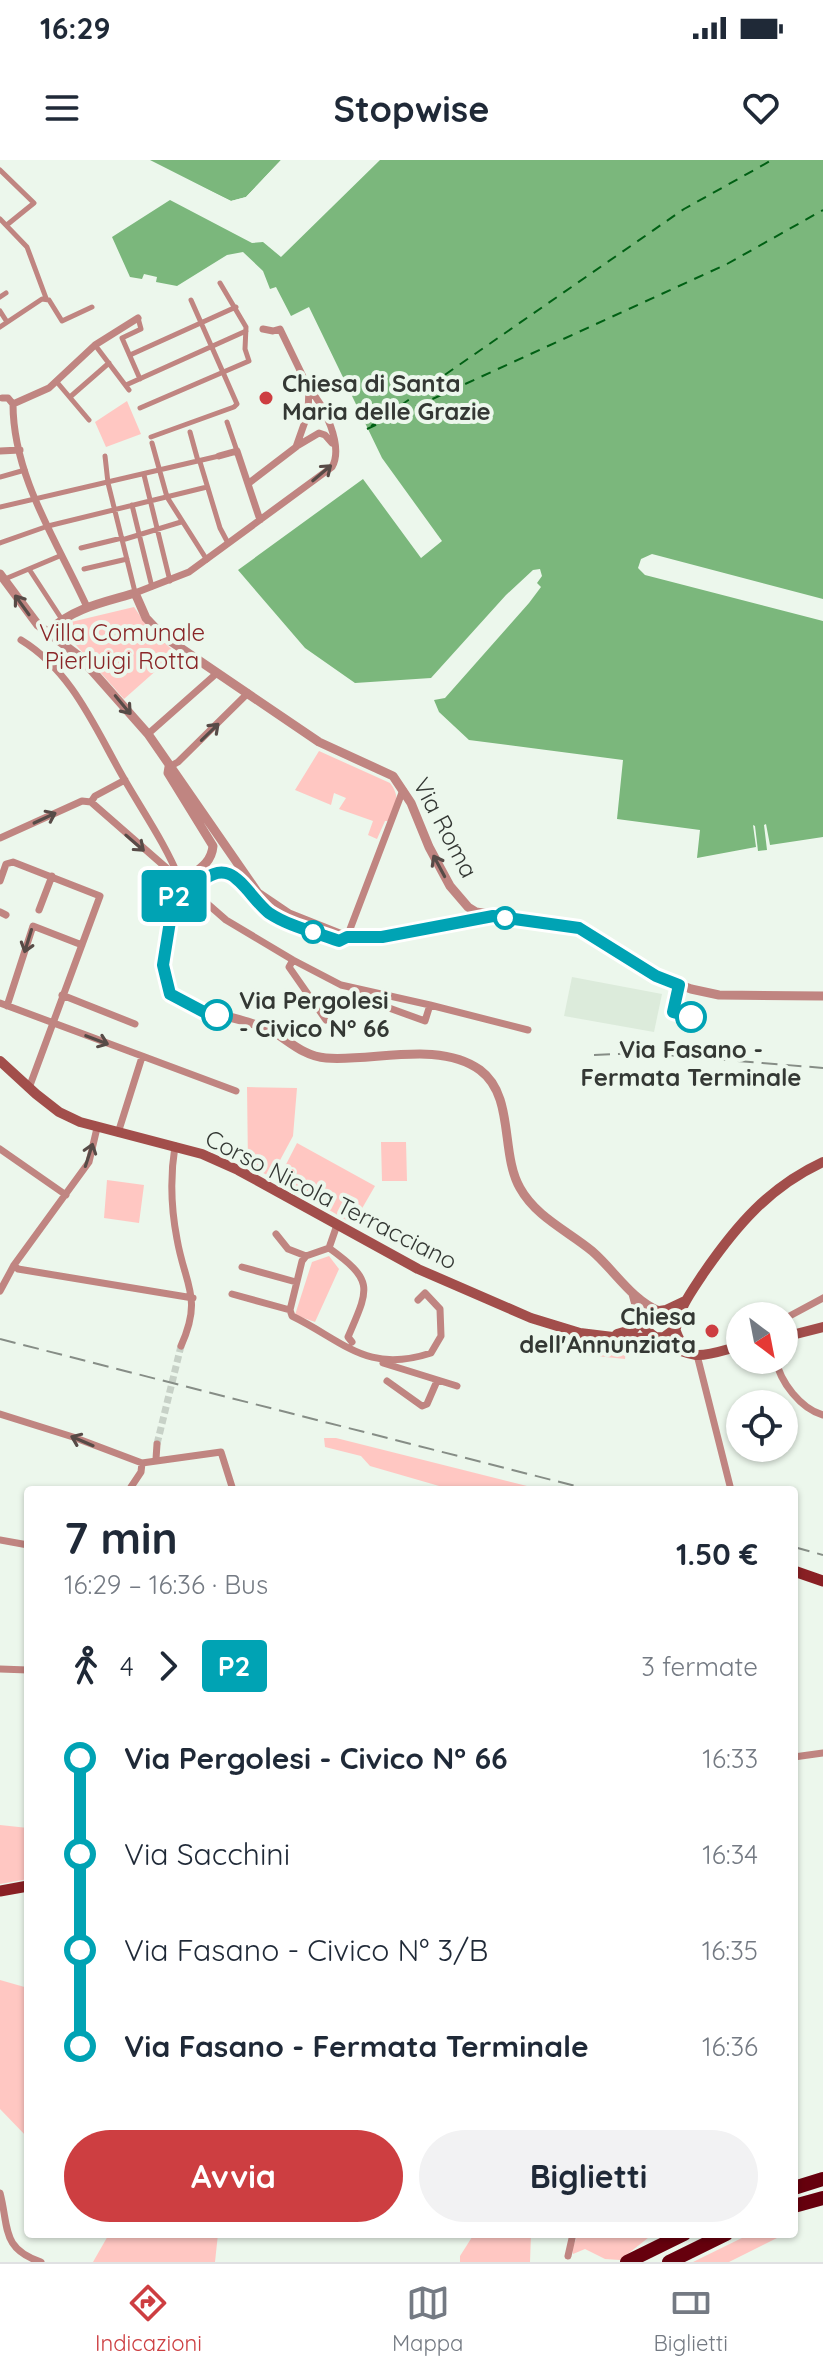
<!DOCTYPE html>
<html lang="it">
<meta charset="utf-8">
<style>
body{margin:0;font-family:Quicksand,sans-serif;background:#f2f2f3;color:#1f2937;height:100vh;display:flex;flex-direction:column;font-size:30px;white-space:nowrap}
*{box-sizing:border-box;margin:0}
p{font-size:26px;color:#747a83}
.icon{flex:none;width:44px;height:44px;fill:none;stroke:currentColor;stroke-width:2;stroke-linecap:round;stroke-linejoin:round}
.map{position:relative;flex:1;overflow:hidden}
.details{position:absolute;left:24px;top:1326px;width:774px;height:752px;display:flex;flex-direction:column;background:#fff;border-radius:8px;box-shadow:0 2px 6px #0004}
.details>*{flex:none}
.badge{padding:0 16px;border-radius:6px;font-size:28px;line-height:52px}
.needle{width:52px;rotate:148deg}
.fabs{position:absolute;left:726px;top:1142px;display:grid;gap:16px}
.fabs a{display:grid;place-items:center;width:72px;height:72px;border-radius:50%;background:#fff;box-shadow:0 2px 6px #0004;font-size:40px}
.map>.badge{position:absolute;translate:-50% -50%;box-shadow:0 0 0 4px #fff}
.legs{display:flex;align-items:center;gap:12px;height:88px;padding:0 40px;font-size:26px}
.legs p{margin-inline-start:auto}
.summary{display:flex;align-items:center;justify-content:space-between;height:136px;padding:0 40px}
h1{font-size:44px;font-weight:700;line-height:60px}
.cta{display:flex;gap:16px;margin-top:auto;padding:16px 40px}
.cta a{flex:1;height:92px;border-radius:48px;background:#cd3e41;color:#fff;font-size:32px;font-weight:700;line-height:92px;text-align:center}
.cta a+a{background:#f2f2f3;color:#1f2937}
ul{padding:0 40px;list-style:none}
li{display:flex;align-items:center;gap:28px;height:96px;font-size:30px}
li i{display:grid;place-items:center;width:12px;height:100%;margin:0 10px;background:currentColor}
li i::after{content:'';width:20px;height:20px;margin:-10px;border:6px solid;border-radius:50%;background:#fff}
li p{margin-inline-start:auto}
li:first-child i{background:linear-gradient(#0000 50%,currentColor 0)}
li:last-child i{background:linear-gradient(currentColor 50%,#0000 0)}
.status{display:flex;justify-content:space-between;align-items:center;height:56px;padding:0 40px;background:#fff;direction:ltr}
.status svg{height:22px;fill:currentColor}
header{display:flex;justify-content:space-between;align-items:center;height:104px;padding:0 40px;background:#fff;font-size:36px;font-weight:700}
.menu{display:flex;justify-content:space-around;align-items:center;height:112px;border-top:2px solid #e0e1e3;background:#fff;font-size:22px;color:#747a83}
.menu a{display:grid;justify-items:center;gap:4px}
.menu .on{color:#cd3e41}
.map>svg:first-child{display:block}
</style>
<div class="status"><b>16:29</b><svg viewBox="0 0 49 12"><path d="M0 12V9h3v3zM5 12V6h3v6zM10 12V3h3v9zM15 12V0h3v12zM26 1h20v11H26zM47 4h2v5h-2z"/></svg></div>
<header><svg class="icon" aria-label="menu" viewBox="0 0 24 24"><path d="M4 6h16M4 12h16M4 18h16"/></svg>Stopwise<svg class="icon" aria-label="heart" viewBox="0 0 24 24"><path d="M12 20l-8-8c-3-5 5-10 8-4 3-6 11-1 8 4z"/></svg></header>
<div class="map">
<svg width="823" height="2102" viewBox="0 0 823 2102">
<rect width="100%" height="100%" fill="#ecf7ec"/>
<path fill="#dcebdb" d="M572,817L662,834L654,872L564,856Z"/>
<path fill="#ffc7c2" d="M127,241L141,274L106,287L95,262Z
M134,447L149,469L176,493L124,539L76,485L58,473L71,462Z
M319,591L390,623C401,637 396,646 390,661H385L377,679L368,675L373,661L339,649L346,638L334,633L331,645L295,630Z
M247,927L297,928L293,976L271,1017L248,1005Z
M381,982H406L407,1021H382Z
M297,983L375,1026L353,1064L278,1020Z
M107,1020L144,1025L139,1063L104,1058Z
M329,1096L339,1109L315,1162L295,1155L312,1102Z
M627,1183L625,1199L586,1195L587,1184Z
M324,1278H336L543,1330H453L370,1306L361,1296L325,1287Z
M0,1665L28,1668V1719L0,1724Z
M0,1820L28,1828V1978L0,1949Z
M109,2074H218L215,2102H93Z
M474,2074H531L530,2102H460V2096Z
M578,2074H653L620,2100L605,2099L585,2089L573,2094L572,2089Z
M750,2074H785L729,2102H693Z"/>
<path fill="#7bb77c" d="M150,0H281L246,37L231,41Z
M380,0H823V439L652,394L641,399L638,408L645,415L823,461V677L770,685L766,664L764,665L767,690L758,691L755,666L753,665L756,687L697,698L700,670L617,659L623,600L469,580L439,552L434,540L445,538L529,443L541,427L537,423L542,416L540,409L533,410L506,435L431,518L355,523L305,488L238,410L363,319L421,398L442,381L382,298L309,147L291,156L276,127L270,129L263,111L243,92L227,95L177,126L156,122L157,117L144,114L142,119L130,117L112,77L170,40L252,83L263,82L281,97Z"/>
<path fill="#ecf7ec" d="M146,0L231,41L246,37L281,0H285L248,40L241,44L231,45L148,4Z"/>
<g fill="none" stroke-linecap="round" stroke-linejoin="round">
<path stroke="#006014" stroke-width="2" stroke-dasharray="10 8" stroke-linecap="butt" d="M371,266L684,49L772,0
M367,269L727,104L823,50"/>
<path stroke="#c7d1c7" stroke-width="7" stroke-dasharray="7 3.5" stroke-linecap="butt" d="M157,1284L181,1186"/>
<path stroke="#c08581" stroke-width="5" d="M0,10L34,43L8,64
M0,59L27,87L46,138
M0,137L6,133
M0,151L7,162
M138,158L141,169L122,178L140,219
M0,167L42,139L49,140L62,161L92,147
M95,185L129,230
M130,195L236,147
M56,221L89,260
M126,225L246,171
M70,237L109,203
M140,248L249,201L245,189L246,167L220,123
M227,262L237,291
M190,272L198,301
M151,277L234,247L237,244L191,140
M152,283L167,337L207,400
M105,296L108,323L135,432
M200,302L220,368L228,383
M144,315L170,421
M0,317L25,310
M132,345L152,427
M0,347L219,296
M122,380L181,362
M0,383L48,366L207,327
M81,388L122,378
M29,409L61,458
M84,409L127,399
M5,419L62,395"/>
<path stroke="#c08581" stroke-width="7" d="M2,238H8L13,244
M13,244C13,317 58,383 87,447
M13,244L49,228L95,185L138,158
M297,286L319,273L325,275L332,283
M0,291L20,290
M219,296L237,291L260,360
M249,323L296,287L308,253L309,229L280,169L273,171L263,169
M135,433L189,412L332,307C344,286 324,245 309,229
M21,480C72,511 95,568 123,617C143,652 165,683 180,720
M148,574L217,513
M169,607L178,602L248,533
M91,642L226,760L293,800L341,825L430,845L425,861L356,836L354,828
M0,678L82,641L91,642L95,636L125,620
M0,721L6,704L13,702L100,736L29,928
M39,750L52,716
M0,752L6,755
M347,777L403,630
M293,800L289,807L326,860
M62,835L135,864
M0,843L236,931
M430,845L528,870
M7,846L33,766L82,785
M118,973L142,897
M175,986C170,1017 171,1048 177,1079C185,1126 203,1137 181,1186
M0,989L66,1035
M337,1065L329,1088C375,1121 369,1128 348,1177L352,1182
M276,1074L288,1089L306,1096
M329,1088L306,1096L302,1101L290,1150L292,1156C345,1182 367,1214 431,1193L441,1176L440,1149L425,1133L418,1140
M14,1105L18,1109L193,1138
M242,1107L296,1122
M0,1131L14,1105L89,1002L97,968
M232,1134L290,1150
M784,1159L823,1138
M697,1195L731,1330
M776,1200C780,1222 801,1249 823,1255
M383,1203L457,1226
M387,1221L422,1246L427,1244L437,1221
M0,1254L73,1277L142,1303L221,1292L233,1330
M156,1299L157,1284
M129,1330L141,1312L142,1303
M0,1380L28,1385
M0,1509L28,1510
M794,1597L823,1593
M0,2033C9,2067 1,2089 41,2102
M568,2096L573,2074"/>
<path stroke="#c08581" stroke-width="9" d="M0,414L38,465L79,496L148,574L258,733L289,754L347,777
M49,471C72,448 105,442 135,433L146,458L163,476L319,582L393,616L411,643L429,687L450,726L468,747L476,752L579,768L656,816L691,829L719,835L823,836
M169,607L168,613L213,686C211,709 188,713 175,730L163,805L170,834C203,857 243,855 277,874C292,884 307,897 326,898C373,902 439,880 480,910C515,936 500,993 520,1028C536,1057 568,1071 592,1091C615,1111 631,1139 659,1151
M181,722L195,725L214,713L231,714L255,741L271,754L289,763L339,781L347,777H382L490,756
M633,1134L640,1159"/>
<path stroke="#a24e4b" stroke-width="10" d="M0,901L36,934L59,952L80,962L202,994L238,1010L418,1109L531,1158L580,1173L621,1178L664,1177L676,1168
M659,1151C677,1156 672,1169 681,1182C684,1185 688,1188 691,1191
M640,1159C644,1175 680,1193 696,1195C709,1196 727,1189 740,1186
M676,1168C679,1148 692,1131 703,1114C736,1066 769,1027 823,1002
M617,1174L634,1169L647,1153L666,1150L685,1141
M784,1177L823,1167"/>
<path stroke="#892024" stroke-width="11" d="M794,1411L823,1421
M0,1731L28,1726"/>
<path stroke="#66000d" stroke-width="14" d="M794,2028L823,2019
M794,2046L823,2038
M627,2102L684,2074
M669,2102L726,2074"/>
<path stroke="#868d86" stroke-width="2" stroke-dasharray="16 8" stroke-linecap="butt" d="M594,895L643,893L823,908
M0,1179L591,1330
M794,1387L823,1395"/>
</g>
<defs><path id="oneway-shaft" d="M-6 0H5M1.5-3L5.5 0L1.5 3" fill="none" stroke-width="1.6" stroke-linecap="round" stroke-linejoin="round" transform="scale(2)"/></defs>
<g stroke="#574b47">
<use href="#oneway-shaft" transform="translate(322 313) rotate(-40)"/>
<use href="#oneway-shaft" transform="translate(22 445) rotate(-126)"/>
<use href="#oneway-shaft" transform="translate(123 545) rotate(50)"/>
<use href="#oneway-shaft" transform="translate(210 572) rotate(-44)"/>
<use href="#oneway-shaft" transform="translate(45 658) rotate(-25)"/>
<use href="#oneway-shaft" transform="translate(135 683) rotate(41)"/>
<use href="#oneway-shaft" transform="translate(439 706) rotate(-118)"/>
<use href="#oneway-shaft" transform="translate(28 781) rotate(107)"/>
<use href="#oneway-shaft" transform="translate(97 880) rotate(21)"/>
<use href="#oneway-shaft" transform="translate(89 995) rotate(-72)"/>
<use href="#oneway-shaft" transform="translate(82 1281) rotate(-157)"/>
</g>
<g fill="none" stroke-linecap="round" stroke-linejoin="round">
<defs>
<path id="line-1" d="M217,855L204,852L170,834L163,805L175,730L181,722L195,725C206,718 216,709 229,714C242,719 256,743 269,753C290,767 316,772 339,781L347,777H382L493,756L579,768L656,816L679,825L673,852L691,857"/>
</defs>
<use href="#line-1" stroke="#fff" stroke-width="18"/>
<use href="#line-1" stroke="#00a3b4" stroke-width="12"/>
</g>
<g fill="#cd3e41" stroke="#ecf7ec" stroke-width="3">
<circle cx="266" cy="238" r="8"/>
<circle cx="712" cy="1171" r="8"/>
</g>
<g fill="#fff" stroke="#00a3b4" stroke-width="4">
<circle cx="505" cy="758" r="10"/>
<circle cx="313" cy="772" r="10"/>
<circle cx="217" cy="855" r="14"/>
<circle cx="691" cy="857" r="14"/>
</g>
<g text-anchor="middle" stroke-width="8" stroke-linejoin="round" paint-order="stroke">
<g font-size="24" font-weight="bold" fill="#343834" stroke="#ecf7ec" text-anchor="start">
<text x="282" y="232">Chiesa di Santa<tspan x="282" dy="28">Maria delle Grazie</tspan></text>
<text x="696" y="1165" text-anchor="end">Chiesa<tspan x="696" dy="28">dell'Annunziata</tspan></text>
</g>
<g font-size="24" fill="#892527" stroke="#ecf7ec">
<text x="122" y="481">Villa Comunale<tspan x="122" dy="28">Pierluigi Rotta</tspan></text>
</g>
<g font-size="24" fill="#343834" stroke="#ecf7ec">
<text transform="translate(445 668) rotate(62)" y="8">Via Roma</text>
<text transform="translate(331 1040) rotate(27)" y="8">Corso Nicola Terracciano</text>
</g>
<g font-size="24" font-weight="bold" fill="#343834" stroke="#ecf7ec" text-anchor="start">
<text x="239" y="849">Via Pergolesi<tspan x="239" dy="28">- Civico N° 66</tspan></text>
<text x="691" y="898" text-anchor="middle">Via Fasano -<tspan x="691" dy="28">Fermata Terminale</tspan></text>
</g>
</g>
</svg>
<div class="fabs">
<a><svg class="needle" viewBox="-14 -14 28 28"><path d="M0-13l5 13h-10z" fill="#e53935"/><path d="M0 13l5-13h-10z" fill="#747a83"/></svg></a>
<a><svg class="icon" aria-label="locate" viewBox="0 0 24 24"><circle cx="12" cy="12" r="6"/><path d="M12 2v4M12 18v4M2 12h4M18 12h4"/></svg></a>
</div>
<b class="badge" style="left:174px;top:736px;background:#00a3b4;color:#fff">P2</b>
<section class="details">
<div class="summary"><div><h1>7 min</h1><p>16:29 – 16:36 · Bus</p></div><b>1.50 €</b></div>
<div class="legs"><svg class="icon" aria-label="walk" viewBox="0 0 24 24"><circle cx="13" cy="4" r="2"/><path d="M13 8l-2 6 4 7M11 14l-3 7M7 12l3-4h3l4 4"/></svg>4<svg class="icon" aria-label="forward" viewBox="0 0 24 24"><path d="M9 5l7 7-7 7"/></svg><b class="badge" style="background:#00a3b4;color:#fff">P2</b><p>3 fermate</p></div>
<ul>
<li><i style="color:#00a3b4"></i><b>Via Pergolesi - Civico N° 66</b><p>16:33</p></li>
<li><i style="color:#00a3b4"></i><span>Via Sacchini</span><p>16:34</p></li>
<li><i style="color:#00a3b4"></i><span>Via Fasano - Civico N° 3/B</span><p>16:35</p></li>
<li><i style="color:#00a3b4"></i><b>Via Fasano - Fermata Terminale</b><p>16:36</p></li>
</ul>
<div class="cta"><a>Avvia</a><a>Biglietti</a></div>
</section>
</div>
<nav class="menu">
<a class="on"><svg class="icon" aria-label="directions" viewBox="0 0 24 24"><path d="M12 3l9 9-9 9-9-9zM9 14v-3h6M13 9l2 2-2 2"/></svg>Indicazioni</a>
<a><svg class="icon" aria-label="map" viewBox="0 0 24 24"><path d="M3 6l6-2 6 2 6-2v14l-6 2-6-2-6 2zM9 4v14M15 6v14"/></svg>Mappa</a>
<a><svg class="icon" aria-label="tickets" viewBox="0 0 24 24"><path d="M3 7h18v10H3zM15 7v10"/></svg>Biglietti</a>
</nav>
